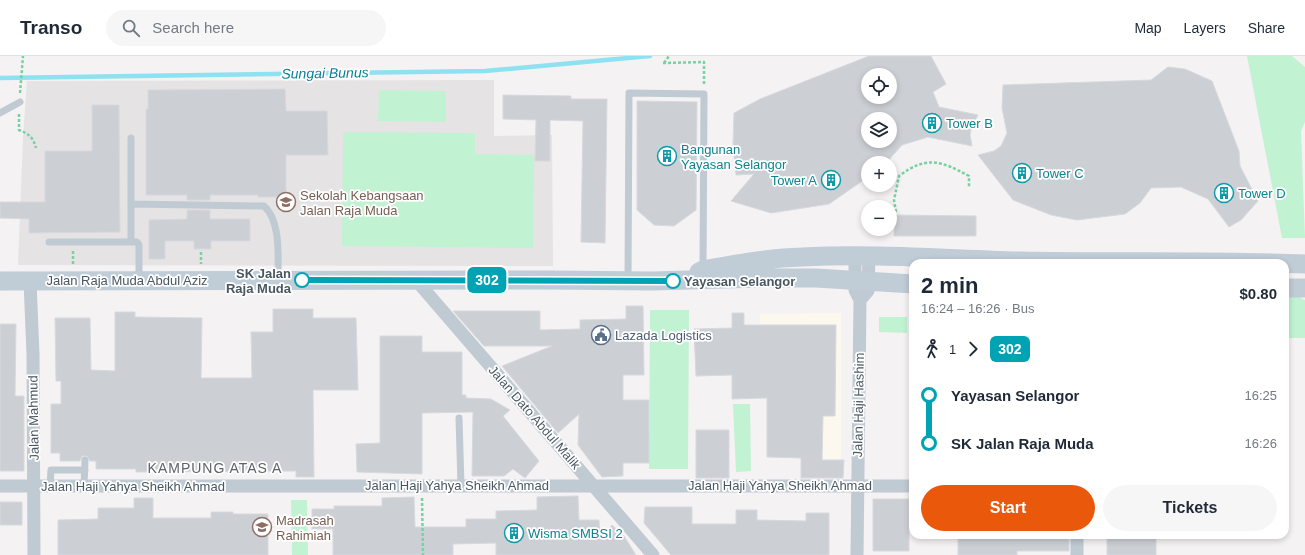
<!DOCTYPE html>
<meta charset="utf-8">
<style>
body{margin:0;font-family:Helvetica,sans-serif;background:#f6f6f7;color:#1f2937;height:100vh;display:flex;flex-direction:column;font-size:15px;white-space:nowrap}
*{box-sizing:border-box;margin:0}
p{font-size:13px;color:#747a83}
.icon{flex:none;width:22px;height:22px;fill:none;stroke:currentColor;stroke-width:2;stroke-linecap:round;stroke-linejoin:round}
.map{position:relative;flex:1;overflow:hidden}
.details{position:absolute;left:909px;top:203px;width:380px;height:280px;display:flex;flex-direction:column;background:#fff;border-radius:12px;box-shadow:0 2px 6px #0003}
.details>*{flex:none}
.badge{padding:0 8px;border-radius:6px;font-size:14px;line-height:26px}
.fabs{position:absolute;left:861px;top:12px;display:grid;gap:8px}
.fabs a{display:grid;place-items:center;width:36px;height:36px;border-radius:50%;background:#fff;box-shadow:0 2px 6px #0003;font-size:20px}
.map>.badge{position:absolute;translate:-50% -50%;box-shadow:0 0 0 2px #fff}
.legs{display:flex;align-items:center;gap:6px;height:44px;padding:0 12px;font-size:13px}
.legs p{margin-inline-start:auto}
.overview{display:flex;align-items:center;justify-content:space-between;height:68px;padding:0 12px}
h1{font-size:22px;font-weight:800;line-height:30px}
.button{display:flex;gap:8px;margin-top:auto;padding:8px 12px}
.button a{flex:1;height:46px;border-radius:24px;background:#ea580c;color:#fff;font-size:16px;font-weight:800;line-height:46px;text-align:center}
.button a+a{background:#f6f6f7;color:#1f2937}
ul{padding:0 12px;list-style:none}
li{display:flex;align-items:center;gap:14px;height:48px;font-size:15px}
li i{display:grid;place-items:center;width:6px;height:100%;margin:0 5px;background:currentColor}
li i::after{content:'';width:10px;height:10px;margin:-5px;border:3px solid;border-radius:50%;background:#fff}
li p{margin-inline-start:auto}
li:first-child i{background:linear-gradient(#0000 50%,currentColor 0)}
li:last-child i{background:linear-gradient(currentColor 50%,#0000 0)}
header{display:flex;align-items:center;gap:24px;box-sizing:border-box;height:56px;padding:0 20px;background:#fff;border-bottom:1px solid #e0e1e3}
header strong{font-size:19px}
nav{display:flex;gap:22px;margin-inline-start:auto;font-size:14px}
.search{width:280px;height:36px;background:#f6f6f7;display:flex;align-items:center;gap:10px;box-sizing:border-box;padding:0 14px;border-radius:22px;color:#747a83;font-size:15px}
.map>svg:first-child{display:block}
</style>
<header>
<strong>Transo</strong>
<div class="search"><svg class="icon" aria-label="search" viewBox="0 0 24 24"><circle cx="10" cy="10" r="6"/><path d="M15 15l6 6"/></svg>Search here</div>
<nav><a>Map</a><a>Layers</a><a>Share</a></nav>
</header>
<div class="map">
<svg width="1305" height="499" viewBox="0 0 1305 499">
<rect width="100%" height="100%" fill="#f5f2f3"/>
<path fill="#fdf8ee" d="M841,257V417H804V334H760V258Z"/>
<path fill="#e6e3e5" d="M494,24V80L552,79L553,210L18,209L23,82L27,25Z"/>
<path fill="#c1f2d2" d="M1247,0H1292L1305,11V66L1301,75L1305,182H1282Z
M379,34L446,35V66L378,65Z
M343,76L475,77V98L534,99L533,192L342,190Z
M1285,241H1299L1305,244V282H1285Z
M650,254H689L688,413H649Z
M879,261H907V277L879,276Z
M733,348H750L751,415L736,416Z
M291,444H307L308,499H292Z"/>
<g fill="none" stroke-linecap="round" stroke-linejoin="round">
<path stroke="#8de1f0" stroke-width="4.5" d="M0,22L485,15L650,0"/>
</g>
<path fill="#ccd0d5" stroke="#d6d9de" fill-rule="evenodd" d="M869,0H931L946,28L933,36L939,51L978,59L972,70L970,79L972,90L928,81L902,89L886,107H868V121L829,148L771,157L731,145L754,118L736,119L733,88L734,57L760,43ZM868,19H890V41H868ZM868,63H890V85H868Z
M1168,11L1185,13L1212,25L1239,95L1240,110L1258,145L1241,164L1229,171L1208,143L1181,131L1151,132L1140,147L1125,158L1077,164L1051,159L1013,144L978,99L994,95L1001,90L1007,77L1002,52L1003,29L1151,24Z
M285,33L286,55H327L328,99H286V141H258V139H210V144H187V139H146V53H148V34Z
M503,39L571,40V43H607L605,187L581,186L583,65L550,64V105H535L536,64L503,63Z
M637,45L697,46L696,154L674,170L654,169L637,154Z
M92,49H119L120,176L29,177V163L0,162V146H45V95H92Z
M187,154H210V163H250V185H211V193H194V185H165V203H149V164L187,163Z
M895,159L976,160V180H894Z
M626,250H643L644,319H623V344H649V407H623V420L602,421L578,389L579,358L558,377L502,310L552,290H484L453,255H540V274L580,273V264L626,263Z
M273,253H313V262H356L358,334H313L314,421H296V415L136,416V413H96V405H90L87,400H82L80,405H60V397H51V348H61V325H56L55,262H90L91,314L115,315V256H135V261L202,262L201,322H252L251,276H273Z
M732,257H744V269H836L835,360H823L822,404H844L843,422H801V402L767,401V342L732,343V319L696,320L694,273L732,272Z
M0,268H16L15,340H24V415H0Z
M380,280H422V296H462V339H466V342L491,343L510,354L503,360L539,405L525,422L513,413L504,420H472L473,356L422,357V418L357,416L356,388L380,387Z
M696,374H729V422H696Z
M578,440L579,464H599L600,481L612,469L624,480L636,499H496V487L453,488V499H333V473H312V453H334V450H382V442L414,441L415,471H466V463H496V455L537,454V441Z
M134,442H153V462H211V456H233V458H268V499H58V464L98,463V452H134Z
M873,443H909V495H873Z
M0,446H22V469H0Z
M645,451H692V468H736V454H757V464L806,465V457H829V499H671L644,467Z
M958,479H1069V495H1017V499H958Z
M1107,479H1156V499H1107Z"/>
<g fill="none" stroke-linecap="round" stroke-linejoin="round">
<path stroke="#77d2a1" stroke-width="2.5" stroke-dasharray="3 2" stroke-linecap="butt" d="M663,7L704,6V29
M664,7L669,0
M20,37L23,0
M19,58V74C29,78 33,81 36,92
M896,156L894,144L899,120C927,99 941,105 969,120V132
M73,195V208
M201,196V208
M422,442L423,499"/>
<path stroke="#c0cad2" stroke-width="7" d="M0,57L20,46
M131,148L264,150C281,165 278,201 278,223
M131,185V82
M49,186H137L139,189V224
M628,225L629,37L704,38L703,213
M459,362L461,430
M50,430L51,414H85
M84,430L85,404"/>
<path stroke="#c0cad2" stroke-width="13" d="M855,201V234L860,244L857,499
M416,224L653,499
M30,225L33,298L34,499
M860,244L868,235L869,201
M0,430H913
M1077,479V499"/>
<path stroke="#c0ccd6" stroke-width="19" d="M699,216L703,214C736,208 768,202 802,201C874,197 947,203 1020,205C1115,207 1210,204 1305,208
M0,225L548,224L652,225L763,222H816L913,228
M1285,232H1305"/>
</g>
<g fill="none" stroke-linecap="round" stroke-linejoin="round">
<defs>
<path id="line-1" d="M302,224L673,225"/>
</defs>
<use href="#line-1" stroke="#fff" stroke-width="9"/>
<use href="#line-1" stroke="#00a3b4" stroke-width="6"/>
</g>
<defs>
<symbol id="building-ring" viewBox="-11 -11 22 22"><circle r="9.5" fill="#fff" stroke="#0f9aa8" stroke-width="1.5"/><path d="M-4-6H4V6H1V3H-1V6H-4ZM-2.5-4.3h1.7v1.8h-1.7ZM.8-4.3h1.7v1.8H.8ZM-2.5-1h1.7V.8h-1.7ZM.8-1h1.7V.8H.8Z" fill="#0f9aa8"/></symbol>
<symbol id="school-ring" viewBox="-11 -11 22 22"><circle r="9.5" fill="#fff" stroke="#8d6e63" stroke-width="1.5"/><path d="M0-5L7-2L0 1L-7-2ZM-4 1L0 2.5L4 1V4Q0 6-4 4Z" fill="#8d6e63"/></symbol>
<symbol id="civic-ring" viewBox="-11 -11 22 22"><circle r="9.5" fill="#fff" stroke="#5c6f8a" stroke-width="1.5"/><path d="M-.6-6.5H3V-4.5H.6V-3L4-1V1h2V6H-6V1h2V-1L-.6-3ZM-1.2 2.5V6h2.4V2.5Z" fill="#5c6f8a"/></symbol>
</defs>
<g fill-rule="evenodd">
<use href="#building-ring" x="921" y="56" width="22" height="22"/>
<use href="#building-ring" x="656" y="89" width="22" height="22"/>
<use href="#building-ring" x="1011" y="106" width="22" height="22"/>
<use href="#building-ring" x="820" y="113" width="22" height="22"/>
<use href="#building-ring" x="1213" y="126" width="22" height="22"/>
<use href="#school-ring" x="275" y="135" width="22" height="22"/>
<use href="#civic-ring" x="590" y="268" width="22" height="22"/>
<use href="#school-ring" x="251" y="460" width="22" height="22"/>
<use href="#building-ring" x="503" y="466" width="22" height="22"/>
</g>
<g fill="#fff" stroke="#00a3b4" stroke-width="2">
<circle cx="302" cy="224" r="7"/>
<circle cx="673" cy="225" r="7"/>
</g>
<g text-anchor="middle" stroke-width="3.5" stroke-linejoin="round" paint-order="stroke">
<g font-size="13" fill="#0d838f" stroke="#fff" text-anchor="start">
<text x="946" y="72">Tower B</text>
<text x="681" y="98">Bangunan<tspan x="681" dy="15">Yayasan Selangor</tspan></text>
<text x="1036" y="122">Tower C</text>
<text x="817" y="129" text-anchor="end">Tower A</text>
<text x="1238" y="142">Tower D</text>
<text x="528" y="482">Wisma SMBSI 2</text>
</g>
<g font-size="13" fill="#785e54" stroke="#fff" text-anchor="start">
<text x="300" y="144">Sekolah Kebangsaan<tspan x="300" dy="15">Jalan Raja Muda</tspan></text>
<text x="276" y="469">Madrasah<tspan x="276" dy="15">Rahimiah</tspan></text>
</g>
<g font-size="13" font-weight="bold" fill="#495761" stroke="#fff" text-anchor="end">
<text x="291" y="222">SK Jalan<tspan x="291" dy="15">Raja Muda</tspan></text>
<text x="684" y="230" text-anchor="start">Yayasan Selangor</text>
</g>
<g font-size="13" fill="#495761" stroke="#fff">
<text x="127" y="229">Jalan Raja Muda Abdul Aziz</text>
<text transform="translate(858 349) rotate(-89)" y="5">Jalan Haji Hashim</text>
<text transform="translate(535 361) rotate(49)" y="5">Jalan Dato Abdul Malik</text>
<text transform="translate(33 362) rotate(-91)" y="5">Jalan Mahmud</text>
<text x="457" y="434">Jalan Haji Yahya Sheikh Ahmad</text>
<text x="780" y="434">Jalan Haji Yahya Sheikh Ahmad</text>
<text x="133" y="435">Jalan Haji Yahya Sheikh Ahmad</text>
</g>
<g font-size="13" fill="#4e5e75" stroke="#fff" text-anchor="start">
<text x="615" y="284">Lazada Logistics</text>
</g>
<g font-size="14" font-style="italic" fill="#087f96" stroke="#fff">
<text transform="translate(325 17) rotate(-1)" y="5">Sungai Bunus</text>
</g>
<g font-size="14" letter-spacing="1" fill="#5e6368" stroke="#fff">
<text x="215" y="417">KAMPUNG ATAS A</text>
</g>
</g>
</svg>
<div class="fabs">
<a><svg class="icon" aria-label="locate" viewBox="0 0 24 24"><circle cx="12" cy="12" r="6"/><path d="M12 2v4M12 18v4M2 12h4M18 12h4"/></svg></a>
<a><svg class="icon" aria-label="layers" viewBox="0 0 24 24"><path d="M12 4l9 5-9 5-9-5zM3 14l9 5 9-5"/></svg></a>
<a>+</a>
<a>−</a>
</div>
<b class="badge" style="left:487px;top:224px;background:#00a3b4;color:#fff">302</b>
<section class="details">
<div class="overview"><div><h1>2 min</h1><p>16:24 – 16:26 · Bus</p></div><b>$0.80</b></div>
<div class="legs"><svg class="icon" aria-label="walk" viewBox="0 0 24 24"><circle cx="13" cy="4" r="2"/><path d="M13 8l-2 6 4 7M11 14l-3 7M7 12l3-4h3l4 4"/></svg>1<svg class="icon" aria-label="forward" viewBox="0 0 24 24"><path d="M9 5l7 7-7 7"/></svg><b class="badge" style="background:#00a3b4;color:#fff">302</b></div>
<ul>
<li><i style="color:#00a3b4"></i><b>Yayasan Selangor</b><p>16:25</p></li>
<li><i style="color:#00a3b4"></i><b>SK Jalan Raja Muda</b><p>16:26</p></li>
</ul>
<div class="button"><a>Start</a><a>Tickets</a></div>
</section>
</div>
